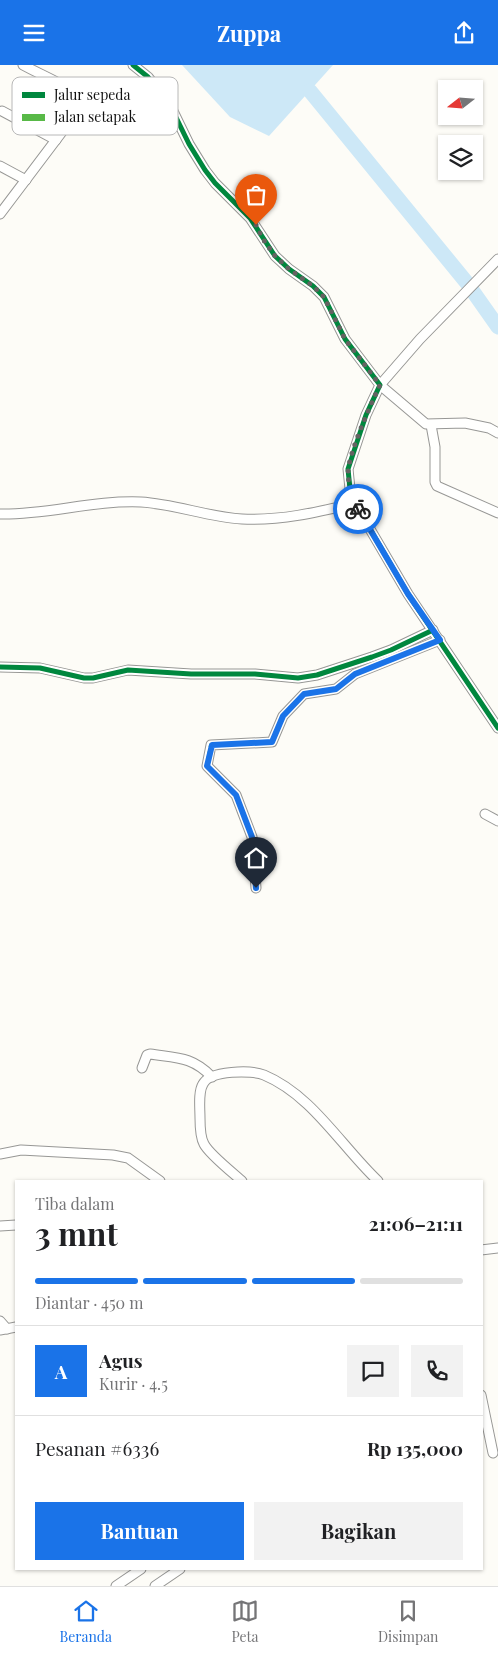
<!DOCTYPE html>
<html lang="id">
<meta charset="utf-8">
<style>
body{margin:0;font-family:"Playfair Display",serif;background:#f2f2f2;color:#202124;height:100vh;display:flex;flex-direction:column;font-size:19px;white-space:nowrap}
*{box-sizing:border-box;margin:0}
p{font-size:16px;color:#757577}
.icon{flex:none;width:28px;height:28px;fill:none;stroke:currentColor;stroke-width:2;stroke-linecap:round;stroke-linejoin:round}
.map{position:relative;flex:1;overflow:hidden}
.side{position:absolute;left:15px;top:1115px;width:468px;height:390px;display:flex;flex-direction:column;background:#fff;border-radius:0px;box-shadow:0 1px 4px #0004}
.side>*{flex:none}
.needle{width:32px;rotate:253deg}
.fabs{position:absolute;left:438px;top:15px;display:grid;gap:10px}
.fabs a{display:grid;place-items:center;width:45px;height:45px;border-radius:0px;background:#fff;box-shadow:0 1px 4px #0004;font-size:25px}
.pin{position:absolute;display:grid;place-items:center;width:42px;height:42px;color:#fff;margin:-51px -21px;border-radius:50% 50% 50% 0;rotate:-45deg;box-shadow:0 0 5px #0007}
.pin .icon{rotate:45deg}
.courier{position:absolute;display:grid;place-items:center;width:50px;height:50px;margin:-25px;border:4px solid #1a73e8;border-radius:50%;background:#fff;color:#222;box-shadow:0 1px 6px #0007}
.overview em{font-style:normal;font-weight:700}
.overview div{display:flex;flex-direction:column-reverse}
.overview{display:flex;align-items:center;justify-content:space-between;height:85px;padding:0 20px}
h1{font-size:32px;font-weight:700;line-height:38px}
.bar{display:grid;grid-template-columns:repeat(4,1fr);gap:8px 5px;align-content:center;height:60px;padding:0 20px}
.bar i{height:6px;border-radius:4px;background:#e0e0e0}
.bar .selected{background:#1a73e8}
.bar p{grid-column:span 4}
.line{display:flex;align-items:center;gap:12px;padding:0 20px;border-top:1px solid #e0e0e0}
.line div{flex:1}
.round{display:grid;place-items:center;flex:none;width:52px;height:52px;border-radius:0px;background:#f2f2f2}
.cta{display:flex;gap:10px;margin-top:auto;padding:10px 20px}
.cta a{flex:1;height:58px;border-radius:0px;background:#1a73e8;color:#fff;font-size:20px;font-weight:700;line-height:58px;text-align:center}
.cta a+a{background:#f2f2f2;color:#202124}
header{display:flex;justify-content:space-between;align-items:center;height:65px;padding:0 20px;background:#1a73e8;color:#fff;font-size:22px;font-weight:700}
.tabs{display:flex;justify-content:space-around;align-items:center;height:70px;border-top:1px solid #e0e0e0;background:#fff;font-size:14px;color:#757577}
.tabs a{display:grid;justify-items:center;gap:2px}
.tabs .selected{color:#1a73e8}
.map>svg:first-child{display:block}
</style>
<header><svg class="icon" aria-label="menu" viewBox="0 0 24 24"><path d="M4 6h16M4 12h16M4 18h16"/></svg>Zuppa<svg class="icon" aria-label="share" viewBox="0 0 24 24"><path d="M12 15V3M7 8l5-5 5 5M5 13v7h14v-7"/></svg></header>
<div class="map">
<svg width="498" height="1521" viewBox="0 0 498 1521">
<rect width="100%" height="100%" fill="#fdfcf7"/>
<path fill="#cde8f7" d="M182 0H333L269 71 230 52Z"/>
<g fill="none" stroke-linecap="round" stroke-linejoin="round">
<path stroke="#cde8f7" stroke-width="15" d="M310 26 467 218 498 262"/>
<defs>
<g id="minor">
<path d="M133 0 148 12 169 38 189 79 205 105 215 118 250 153 275 191 289 204 313 221 324 232 345 274 380 320 366 350 348 404 350 424 360 447 408 529 498 663"/>
<path d="M2 46 56 75"/>
<path d="M0 101 26 115"/>
<path d="M0 149 83 39V35C66 19 43 11 23 0"/>
<path d="M498 194 420 274 380 320 426 359 465 358 489 363 498 368"/>
<path d="M431 360 435 382V417L437 421 498 448"/>
<path d="M0 449C47 450 93 435 141 437 175 439 208 452 242 454 281 456 318 447 356 438"/>
<path d="M0 602 40 603 84 613H93L128 605 191 609H255L298 613 317 610 372 592 391 585 433 565"/>
<path d="M485 749 498 756"/>
<path d="M256 823 252 772 236 730 207 701 211 680 272 677 283 651 304 629 336 624 355 609 440 575"/>
<path d="M142 1003 147 990 150 989C176 993 192 991 212 1012"/>
<path d="M0 1089 21 1085 113 1090 128 1093 160 1116"/>
<path d="M242 1116C233 1108 209 1089 204 1079 200 1072 200 1061 200 1053 200 1043 198 1027 203 1019 210 1005 252 1005 264 1010 312 1030 341 1081 378 1116"/>
<path d="M0 1161 16 1160"/>
<path d="M481 1185 498 1183"/>
<path d="M0 1256 7 1264"/>
<path d="M0 1265 16 1262"/>
<path d="M481 1330 493 1388"/>
<path d="M116 1521 141 1504"/>
<path d="M155 1521 180 1504"/>
</g>
</defs>
<use href="#minor" stroke="#979795" stroke-width="11"/>
<use href="#minor" stroke="#fffffe" stroke-width="9"/>
<path stroke="#58b947" stroke-width="4" stroke-dasharray="8 4" stroke-linecap="butt" d="M256 823 252 772 236 730 207 701 211 680 272 677 283 651 304 629 336 624 355 609 440 575"/>
<defs>
<g id="cycleway">
<path d="M133 0 148 12 169 38 189 79 205 105 215 118 250 153 275 191 289 204 313 221 324 232 345 274 380 320 366 350 348 404 350 424 360 447 408 529 498 663"/>
<path d="M0 602 40 603 84 613H93L128 605 191 609H255L298 613 317 610 372 592 391 585 433 565"/>
</g>
</defs>
<use href="#cycleway" stroke="#fff" stroke-width="8"/>
<use href="#cycleway" stroke="#00873e" stroke-width="5"/>
</g>
<g fill="none" stroke-linecap="round" stroke-linejoin="round">
<path stroke="#646362" stroke-width="5" stroke-dasharray="0 9" d="M256 160 263 174 275 191 289 204 313 221 324 232 345 274 380 320C371 339 347 391 348 410 349 422 353 433 358 444"/>
<path stroke="#1a73e8" stroke-width="6" d="M256 823 252 772 236 730 207 701 212 680 272 677 283 651 304 629 336 624 355 609 440 575 408 529 358 444"/>
</g>
<rect x="12" y="12" width="166" height="58" rx="8" fill="#fff" stroke="#b8b8b8" stroke-width="1"/>
<rect x="22" y="27" width="23" height="6" fill="#00873e"/>
<rect x="22" y="49" width="23" height="7" fill="#58b947"/>
<g font-size="14" fill="#111">
<text x="54" y="35">Jalur sepeda</text>
<text x="54" y="57">Jalan setapak</text>
</g>
</svg>
<div class="fabs">
<a><svg class="needle" viewBox="-14 -14 28 28"><path d="M0-13l5 13h-10z" fill="#e53935"/><path d="M0 13l5-13h-10z" fill="#757577"/></svg></a>
<a><svg class="icon" aria-label="layers" viewBox="0 0 24 24"><path d="M12 4l9 5-9 5-9-5zM3 14l9 5 9-5"/></svg></a>
</div>
<div class="pin" style="left:256px;top:160px;background:#ea580c"><svg class="icon" aria-label="bag" viewBox="0 0 24 24"><path d="M5 8h14l-1 12H6zM9 8a3 3 0 0 1 6 0"/></svg></div>
<div class="pin" style="left:256px;top:823px;background:#1f2937"><svg class="icon" aria-label="home" viewBox="0 0 24 24"><path d="M3 11l9-7 9 7M6 9v11h12V9"/></svg></div>
<div class="courier" style="left:358px;top:444px"><svg class="icon" aria-label="bike" viewBox="0 0 24 24"><circle cx="6" cy="16" r="4"/><circle cx="18" cy="16" r="4"/><path d="M6 16l4-8h5l3 8M10 8l3 8H6M13 5h3"/></svg></div>
<section class="side">
<div class="overview"><div><h1>3 mnt</h1><p>Tiba dalam</p></div><em>21:06–21:11</em></div>
<div class="bar"><i class="selected"></i><i class="selected"></i><i class="selected"></i><i></i><p>Diantar · 450 m</p></div>
<div class="line" style="height:90px"><b class="round" style="background:#1a73e8;color:#fff">A</b><div><b>Agus</b><p>Kurir · 4.5</p></div><a class="round"><svg class="icon" aria-label="chat" viewBox="0 0 24 24"><path d="M4 5h16v11H9l-5 4z"/></svg></a><a class="round"><svg class="icon" aria-label="phone" viewBox="0 0 24 24"><path d="M5 4h4l2 5-3 2q2 4 5 5l2-3 5 2v4C11 20 4 13 5 4z"/></svg></a></div>
<div class="line" style="height:65px"><div>Pesanan #6336</div><b>Rp 135,000</b></div>
<div class="cta"><a>Bantuan</a><a>Bagikan</a></div>
</section>
</div>
<nav class="tabs">
<a class="selected"><svg class="icon" aria-label="home" viewBox="0 0 24 24"><path d="M3 11l9-7 9 7M6 9v11h12V9"/></svg>Beranda</a>
<a><svg class="icon" aria-label="map" viewBox="0 0 24 24"><path d="M3 6l6-2 6 2 6-2v14l-6 2-6-2-6 2zM9 4v14M15 6v14"/></svg>Peta</a>
<a><svg class="icon" aria-label="saved" viewBox="0 0 24 24"><path d="M7 4h10v16l-5-4-5 4z"/></svg>Disimpan</a>
</nav>
